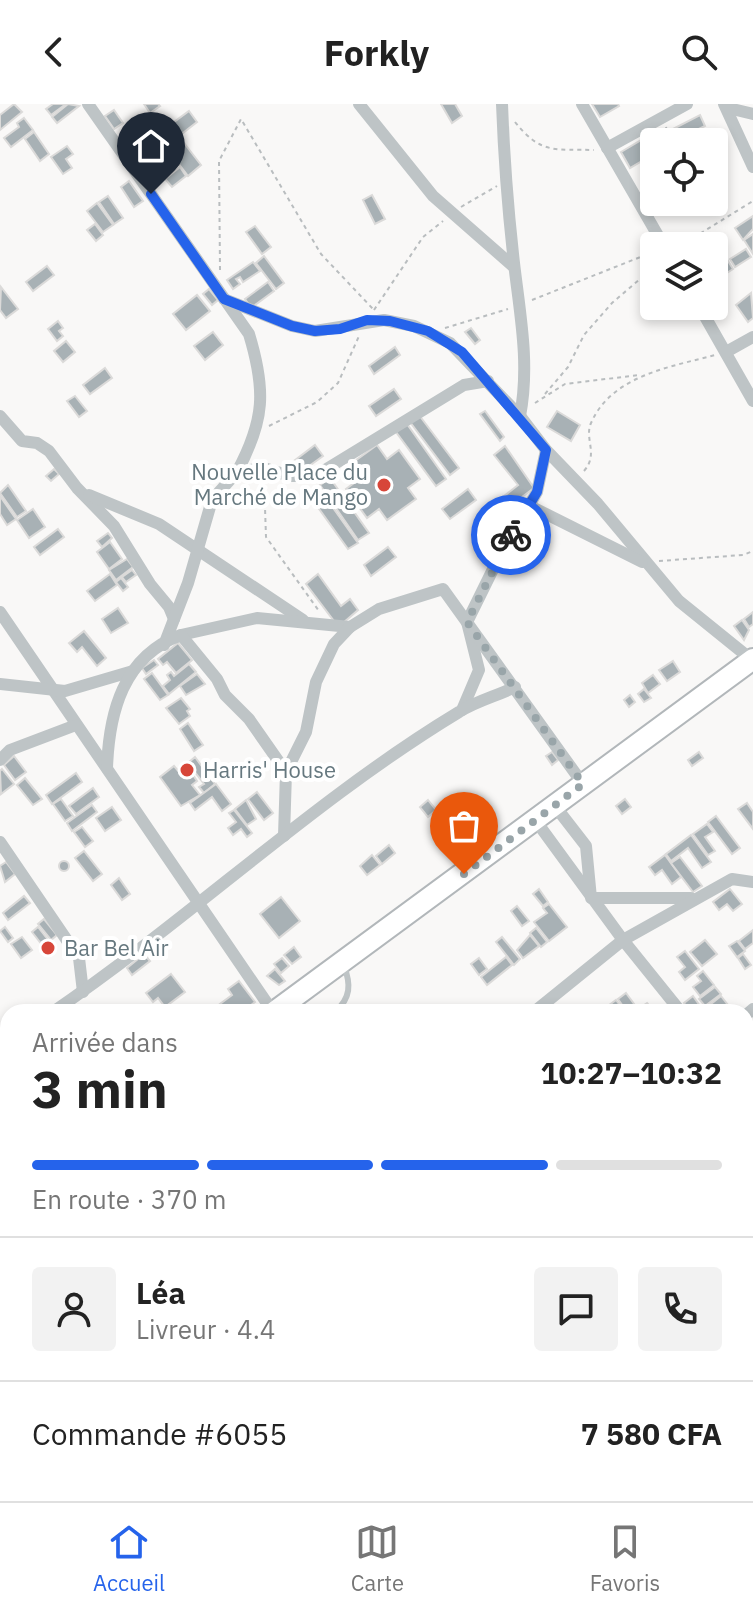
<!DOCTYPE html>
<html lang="fr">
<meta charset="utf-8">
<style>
body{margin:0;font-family:"IBM Plex Sans",sans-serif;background:#f2f2f2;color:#222;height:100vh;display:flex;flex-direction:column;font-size:30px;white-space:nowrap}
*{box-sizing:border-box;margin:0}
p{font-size:26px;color:#767676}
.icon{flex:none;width:44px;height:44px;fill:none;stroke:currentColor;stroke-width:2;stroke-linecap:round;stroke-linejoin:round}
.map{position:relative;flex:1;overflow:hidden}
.drawer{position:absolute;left:0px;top:900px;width:754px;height:498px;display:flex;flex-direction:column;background:#fff;border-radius:24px 24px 0 0;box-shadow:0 4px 12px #0003}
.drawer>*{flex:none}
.buttons{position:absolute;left:640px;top:24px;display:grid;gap:16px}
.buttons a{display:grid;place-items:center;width:88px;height:88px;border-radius:8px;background:#fff;box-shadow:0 4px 12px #0003;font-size:40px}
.pin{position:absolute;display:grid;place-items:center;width:68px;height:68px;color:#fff;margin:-82px -34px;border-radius:50% 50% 50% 0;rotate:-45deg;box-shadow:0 0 8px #0007}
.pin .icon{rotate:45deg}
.courier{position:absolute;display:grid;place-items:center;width:80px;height:80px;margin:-40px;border:6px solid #2563eb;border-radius:50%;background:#fff;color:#222;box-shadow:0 2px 10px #0007}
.head em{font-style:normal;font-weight:700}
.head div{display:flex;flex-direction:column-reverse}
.head{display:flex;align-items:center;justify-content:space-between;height:136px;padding:0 32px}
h1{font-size:52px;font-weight:700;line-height:60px}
.bar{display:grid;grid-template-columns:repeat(4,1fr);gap:12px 8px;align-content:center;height:96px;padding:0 32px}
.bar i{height:10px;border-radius:6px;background:#e0e0e0}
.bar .selected{background:#2563eb}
.bar p{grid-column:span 4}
.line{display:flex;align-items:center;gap:20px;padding:0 32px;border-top:2px solid #e0e0e0}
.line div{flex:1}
.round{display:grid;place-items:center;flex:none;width:84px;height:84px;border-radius:8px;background:#f2f2f2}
header{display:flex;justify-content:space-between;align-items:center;height:104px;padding:0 32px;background:#fff;font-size:36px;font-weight:700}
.dock{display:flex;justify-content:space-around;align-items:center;height:112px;border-top:2px solid #e0e0e0;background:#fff;font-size:22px;color:#767676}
.dock a{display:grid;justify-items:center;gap:4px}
.dock .selected{color:#2563eb}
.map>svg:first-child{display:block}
</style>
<header><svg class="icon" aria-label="back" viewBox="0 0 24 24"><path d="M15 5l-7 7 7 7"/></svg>Forkly<svg class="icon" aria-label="search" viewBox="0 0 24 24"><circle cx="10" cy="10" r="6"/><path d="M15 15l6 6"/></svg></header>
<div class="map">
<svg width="753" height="1397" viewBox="0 0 753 1397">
<rect width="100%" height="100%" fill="#f9f8f7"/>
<g fill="#a8b1b5" stroke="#dbdad9" stroke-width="2">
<path d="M14 0 22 8 0 26V11Z"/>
<path d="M53 0H66L51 11 46 5Z"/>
<path d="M68 0 79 2 57 19 52 13Z"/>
<path d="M144 0H158L160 2 150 9Z"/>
<path d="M441 0H455L462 12 452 19Z"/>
<path d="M592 0H618L619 2 600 13Z"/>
<path d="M114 6 123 19 114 25 105 12Z"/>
<path d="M189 7 197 18 179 32 170 21Z"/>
<path d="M700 11 705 22 676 36 671 26Z"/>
<path d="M24 14 33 26 11 43 4 34 19 23 17 19Z"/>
<path d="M34 28 49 50 40 57 25 35Z"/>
<path d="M181 35 201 61 188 72 175 55 154 72 147 62Z"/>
<path d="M643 35 652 51 630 64 621 48Z"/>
<path d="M67 42 73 50 66 55 72 64 63 70 51 53Z"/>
<path d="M180 63 186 72 172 83 165 75Z"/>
<path d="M719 71 725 81 714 88V73Z"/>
<path d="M129 77 143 97 134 103 121 83Z"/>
<path d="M372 91 385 115 375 120 363 96Z"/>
<path d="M108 92 123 114 114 120 99 98Z"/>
<path d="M97 99 113 121 103 128 87 107Z"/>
<path d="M753 112V125L743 136 735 124Z"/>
<path d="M95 120 103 131 96 137 87 126Z"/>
<path d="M255 122 271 143 262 150 246 128Z"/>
<path d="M753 130V150L744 136Z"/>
<path d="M720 144 733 165 719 174 714 165V148Z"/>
<path d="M746 145 751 153 735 163 730 155Z"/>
<path d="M264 152 284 179 276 185 256 159Z"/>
<path d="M253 158 260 167 243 178 240 173 236 175 240 180 233 185 227 176Z"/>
<path d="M47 162 54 171 33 187 26 178Z"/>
<path d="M268 178 274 187 251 204 245 195Z"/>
<path d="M1 183 18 205 6 214 0 206Z"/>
<path d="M209 185 218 196 212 201 203 190Z"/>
<path d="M751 189 753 214 748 218 736 201Z"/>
<path d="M197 191 210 207 186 226 173 210Z"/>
<path d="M58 217 63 224 59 227 63 232 57 237 48 225Z"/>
<path d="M471 224 480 236 475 240 465 228Z"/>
<path d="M213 228 223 241 205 256 194 242Z"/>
<path d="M66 237 75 248 63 258 54 247Z"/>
<path d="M395 243 400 251 374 270 369 262Z"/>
<path d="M105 264 112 274 90 290 83 281Z"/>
<path d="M394 285 401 295 376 312 369 302Z"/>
<path d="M75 292 87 307 79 313 67 297Z"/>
<path d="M485 307 504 333 500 337 480 310Z"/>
<path d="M557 307 580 321 571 337 547 323Z"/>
<path d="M419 311 459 364 450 371 410 318Z"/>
<path d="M407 320 446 375 436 382 396 328Z"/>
<path d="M315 341 323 352 298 370 290 360Z"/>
<path d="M377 341 387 355 399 346 420 375 408 384 416 395 387 416 379 405 367 414 346 385 358 376 348 362Z"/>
<path d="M505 342 534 384 510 402 503 393 518 381 494 351Z"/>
<path d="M54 365 59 370 51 377 46 372Z"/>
<path d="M330 374 369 429 358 436 320 381Z"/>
<path d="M8 381 26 407 17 413 0 389Z"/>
<path d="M319 384 358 439 348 445 309 391Z"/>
<path d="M468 385 476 396 450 415 442 405Z"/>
<path d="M0 392 16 415 7 421 0 410Z"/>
<path d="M33 405 45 423 29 434 17 416Z"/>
<path d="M58 425 64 433 40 451 34 443Z"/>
<path d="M108 429 112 434 102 443 97 437Z"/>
<path d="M110 438 122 455 109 465 97 448Z"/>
<path d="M388 443 396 453 371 472 364 461Z"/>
<path d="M127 455 133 463 116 476 109 466Z"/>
<path d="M132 466 136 471 126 478 122 473Z"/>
<path d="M110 470 117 481 95 497 87 487Z"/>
<path d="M318 470 341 502 350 495 358 506 343 519 334 517 306 480Z"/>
<path d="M121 474 128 483 123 487 116 478Z"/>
<path d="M118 504 128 519 111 529 102 515Z"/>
<path d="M753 508V520L749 523 744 515Z"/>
<path d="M742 516 749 526 744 536 734 522Z"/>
<path d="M84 527 106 554 97 562 82 543 77 548 69 539Z"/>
<path d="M178 539 192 556 176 569 167 558 163 561 158 555Z"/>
<path d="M154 556 158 561 146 570 142 564Z"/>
<path d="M673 557 680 568 667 577 659 566Z"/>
<path d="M189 560 196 568 169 590 163 582 170 576 167 571 171 568 174 572Z"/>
<path d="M152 569 168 591 160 596 144 575Z"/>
<path d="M197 570 205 580 186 591 180 582Z"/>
<path d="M653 571 660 580 648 589 642 579Z"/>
<path d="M644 585 651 594 644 598 638 590Z"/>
<path d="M630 591 635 598 629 603 624 596Z"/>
<path d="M181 594 190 605 187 607 190 612 179 620 166 604Z"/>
<path d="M188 619 203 641 194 647 180 625Z"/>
<path d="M552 648 558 656 552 661 546 652Z"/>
<path d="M699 648 703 654 692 662 688 656Z"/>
<path d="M14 652 26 668 15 676 4 661Z"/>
<path d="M195 653 215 680 204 689 199 683 204 680 188 659Z"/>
<path d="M174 662 179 668 187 662 197 677 192 681 200 691 181 702 160 673Z"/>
<path d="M2 665 14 680 1 690 0 667Z"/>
<path d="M76 669 82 678 52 700 46 691Z"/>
<path d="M25 674 42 695 33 701 17 681Z"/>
<path d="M216 680 231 700 222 707 212 693 195 706 190 699Z"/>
<path d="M93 684 99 693 76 710 69 702Z"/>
<path d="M257 688 273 709 264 716 248 695Z"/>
<path d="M61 695 73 712 65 717 53 700Z"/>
<path d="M625 695 631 703 622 710 616 702Z"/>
<path d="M246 696 256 715 247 721 235 705Z"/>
<path d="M428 696 436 706 428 713 420 703Z"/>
<path d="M451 696 458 705 445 715 438 706Z"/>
<path d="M747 699 753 708V725L738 705Z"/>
<path d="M92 701 97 708 72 727 67 719Z"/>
<path d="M112 703 121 716 105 727 96 714Z"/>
<path d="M234 706 252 729 247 733 241 725 233 731 228 724 236 718 229 709Z"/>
<path d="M716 712 740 744 732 750 708 718Z"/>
<path d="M707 720 713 728 705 733 715 747 708 751 693 730Z"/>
<path d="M82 723 93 737 85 743 74 728Z"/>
<path d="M691 731 711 758 702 764 688 744 671 757 666 750Z"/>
<path d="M389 741 395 749 382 760 376 752Z"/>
<path d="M84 747 102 770 93 777 75 754Z"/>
<path d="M372 751 380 761 367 771 360 762Z"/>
<path d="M665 751 681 773 672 780 662 766 655 771 649 763Z"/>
<path d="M680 753 702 782 693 788 671 759Z"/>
<circle cx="64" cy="762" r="5"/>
<path d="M6 758 15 770 5 778 0 762Z"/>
<path d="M119 774 130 790 122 796 111 781Z"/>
<path d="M539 785 548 798 543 802 533 790Z"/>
<path d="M730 785 742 800 733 807 727 800 719 806 713 798Z"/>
<path d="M24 792 30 799 8 816 3 809Z"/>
<path d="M281 793 300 817 279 834 260 810Z"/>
<path d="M549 800 567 823 549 837 534 818 547 809 543 804Z"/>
<path d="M517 802 529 817 522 822 511 807Z"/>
<path d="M44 815 57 831 51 836 38 820Z"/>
<path d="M5 823 13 834 8 838 0 827Z"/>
<path d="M38 823 49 837 43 842 32 828Z"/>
<path d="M536 824 547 838 541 843 530 829Z"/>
<path d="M753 826V839L745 845 739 837Z"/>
<path d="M530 831 539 842 523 854 517 846Z"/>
<path d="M22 833 32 846 21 854 11 840Z"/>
<path d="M502 833 520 855 514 861 496 838Z"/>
<path d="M705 836 717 850 702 862 690 848Z"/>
<path d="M737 837 745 847 737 853 729 842Z"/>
<path d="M294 843 301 853 292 860 284 851Z"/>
<path d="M685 847 699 865 685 876 679 868 685 863 677 853Z"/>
<path d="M144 850 150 857 132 871 127 864Z"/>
<path d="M743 850 751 861 745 865 738 854Z"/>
<path d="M506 853 512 861 487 881 481 873Z"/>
<path d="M282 854 289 862 281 869 274 860Z"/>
<path d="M479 854 487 865 479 871 471 860Z"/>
<path d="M275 865 285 877 279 881 267 872Z"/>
<path d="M703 867 714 881 700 892 693 883 701 877 697 872Z"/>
<path d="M171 870 185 888 165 903 158 894 153 898 146 889Z"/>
<path d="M239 877 255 898 242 908H227L220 900 232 891 228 885Z"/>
<path d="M715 883 721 890 705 902 699 895Z"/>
<path d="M626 889 640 908H627L618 895Z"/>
<path d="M693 892 700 902 691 908 684 899Z"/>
<path d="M721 892 731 905 701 908Z"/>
<path d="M616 896 625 908H613L608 902Z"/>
<path d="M647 899 652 905 643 908 640 904Z"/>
<path d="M749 943 753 949V971L749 974 746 969Z"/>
<path d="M752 1076 753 1078V1095L746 1086Z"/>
<path d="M753 1107V1123L751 1124 746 1113Z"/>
<path d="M7 1221 8 1231 0 1237V1226Z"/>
</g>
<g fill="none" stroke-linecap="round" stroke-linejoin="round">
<defs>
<g id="trunk">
<path d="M274 908 753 555"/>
<path d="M0 1108 8 1102"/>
</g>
</defs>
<use href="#trunk" stroke="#b2b7ba" stroke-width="24"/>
<g stroke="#b9bdbf" stroke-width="2" stroke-dasharray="4 4" stroke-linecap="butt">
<path d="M515 18C541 51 556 45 594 46"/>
<path d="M666 23 669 38"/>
<path d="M461 103 497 82"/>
<path d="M655 105 659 98"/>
<path d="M680 142 753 97"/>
<path d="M220 166 219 57 241 15 321 150 373 205"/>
<path d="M532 196 653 148"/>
<path d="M374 206 423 133 443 117"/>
<path d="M445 224 508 205"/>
<path d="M545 290 568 263 584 231 612 199 654 163"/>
<path d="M535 299 565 280 639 271"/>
<path d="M269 322 317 298 338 279 359 232"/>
<path d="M584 367C599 350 584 335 591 319 612 271 671 263 715 251"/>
<path d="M264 374 266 433 319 507"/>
<path d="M659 457 743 451 753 447"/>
<path d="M561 901 579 908"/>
</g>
<g stroke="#bec4c6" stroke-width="6">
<path d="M335 908C351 894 351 880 344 862"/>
<path d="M0 1185 8 1187"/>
</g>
<g stroke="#bec4c6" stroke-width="12">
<path d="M88 0 249 230C266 286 265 316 237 368"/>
<path d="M359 0 433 92 514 163"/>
<path d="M502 0C504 54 508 106 514 159 520 211 530 260 520 312"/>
<path d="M582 0 664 142"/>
<path d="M724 0 753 63"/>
<path d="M728 4 753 10"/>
<path d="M607 44 687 0"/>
<path d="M224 195 292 222 315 227 384 216 414 222 450 239 520 312 546 346 598 400 679 497 752 556"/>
<path d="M699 202 753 297"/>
<path d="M726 248 753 233"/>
<path d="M0 312 22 337 37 339 49 347 77 384 114 422 150 480 169 503 174 515"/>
<path d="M89 391 159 420 303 516"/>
<path d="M530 402 642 458"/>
<path d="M0 508 273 908"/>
<path d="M181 531 257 514 350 523"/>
<path d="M164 541 188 479 212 396 237 368 264 364 290 372H315L464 281 488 277"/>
<path d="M0 580 65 587 133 567"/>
<path d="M462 606 479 566 467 518 502 447 537 388 546 346"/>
<path d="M0 656 10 646 76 621"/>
<path d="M107 664C109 609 123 552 181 531L217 575 225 591 249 615 286 668"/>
<path d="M555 702 586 742 591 794H691"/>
<path d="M536 717 623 836 681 908"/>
<path d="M284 732 286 668 306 628 316 578 334 540 350 523 379 505 443 485 583 680"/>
<path d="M0 738 79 854 83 888"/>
<path d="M53 908C192 813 315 695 459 608 476 597 497 592 515 583"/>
<path d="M534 908 623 836 732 775 753 778"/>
<path d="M746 911 753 905"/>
<path d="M0 947 8 941"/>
<path d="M0 996 8 1007"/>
<path d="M746 1007 753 1026"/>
<path d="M0 1050 8 1045"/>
<path d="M746 1060 753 1055"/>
<path d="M746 1224 753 1219"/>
<path d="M746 1250 753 1263"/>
<path d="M315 1390 321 1397"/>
<path d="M612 1390 618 1397"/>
<path d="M471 1397 483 1390"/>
</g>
<use href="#trunk" stroke="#fff" stroke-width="20"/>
</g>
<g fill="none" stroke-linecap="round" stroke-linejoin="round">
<path stroke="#99a5a9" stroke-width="8" stroke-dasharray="0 14.4" d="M464 770 583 680 467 518 511 431"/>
<path stroke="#2563eb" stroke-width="10" d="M151 90 224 195 292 222 315 227 340 225 367 216 390 217 428 227 462 248 546 346 537 388 511 431"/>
</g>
<g fill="#d74639" stroke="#fff" stroke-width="3">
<circle cx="384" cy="381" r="8"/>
<circle cx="187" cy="666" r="8"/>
<circle cx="48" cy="844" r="8"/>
</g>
<g text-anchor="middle" stroke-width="8" stroke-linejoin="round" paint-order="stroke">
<g font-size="22" fill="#66787f" stroke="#fff" text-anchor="start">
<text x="368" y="376" text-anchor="end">Nouvelle Place du<tspan x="368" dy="25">Marché de Mango</tspan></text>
<text x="203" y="674">Harris' House</text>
<text x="64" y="852">Bar Bel Air</text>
</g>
</g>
</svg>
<div class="buttons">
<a><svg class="icon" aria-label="locate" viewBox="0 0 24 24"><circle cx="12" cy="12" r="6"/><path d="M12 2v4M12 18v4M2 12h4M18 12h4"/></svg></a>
<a><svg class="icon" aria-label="layers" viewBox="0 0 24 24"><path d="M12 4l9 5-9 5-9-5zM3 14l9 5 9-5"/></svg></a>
</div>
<div class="pin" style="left:464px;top:770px;background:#ea580c"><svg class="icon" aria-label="bag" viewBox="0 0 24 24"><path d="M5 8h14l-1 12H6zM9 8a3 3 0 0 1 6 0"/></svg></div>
<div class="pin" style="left:151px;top:90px;background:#1f2937"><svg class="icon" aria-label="home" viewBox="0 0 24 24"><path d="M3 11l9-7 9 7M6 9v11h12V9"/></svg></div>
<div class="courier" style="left:511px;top:431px"><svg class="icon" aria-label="bike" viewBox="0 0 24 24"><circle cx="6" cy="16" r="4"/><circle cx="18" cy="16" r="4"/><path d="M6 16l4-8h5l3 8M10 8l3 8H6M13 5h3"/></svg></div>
<section class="drawer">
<div class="head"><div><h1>3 min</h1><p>Arrivée dans</p></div><em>10:27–10:32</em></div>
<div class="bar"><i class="selected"></i><i class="selected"></i><i class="selected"></i><i></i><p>En route · 370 m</p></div>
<div class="line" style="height:144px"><a class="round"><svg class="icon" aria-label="person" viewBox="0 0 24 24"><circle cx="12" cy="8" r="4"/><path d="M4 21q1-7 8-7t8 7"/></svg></a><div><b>Léa</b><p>Livreur · 4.4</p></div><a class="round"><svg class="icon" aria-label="chat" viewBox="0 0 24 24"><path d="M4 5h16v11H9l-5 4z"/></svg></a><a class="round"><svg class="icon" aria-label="phone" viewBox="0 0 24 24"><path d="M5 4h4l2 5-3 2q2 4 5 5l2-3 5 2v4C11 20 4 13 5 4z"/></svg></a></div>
<div class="line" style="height:104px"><div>Commande #6055</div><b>7 580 CFA</b></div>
</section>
</div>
<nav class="dock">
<a class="selected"><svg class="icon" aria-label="home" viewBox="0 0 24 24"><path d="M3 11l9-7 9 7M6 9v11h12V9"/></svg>Accueil</a>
<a><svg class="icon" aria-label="map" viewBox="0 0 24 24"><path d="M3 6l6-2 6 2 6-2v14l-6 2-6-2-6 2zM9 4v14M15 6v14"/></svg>Carte</a>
<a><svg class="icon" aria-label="saved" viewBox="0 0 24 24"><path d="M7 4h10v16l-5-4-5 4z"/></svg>Favoris</a>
</nav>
